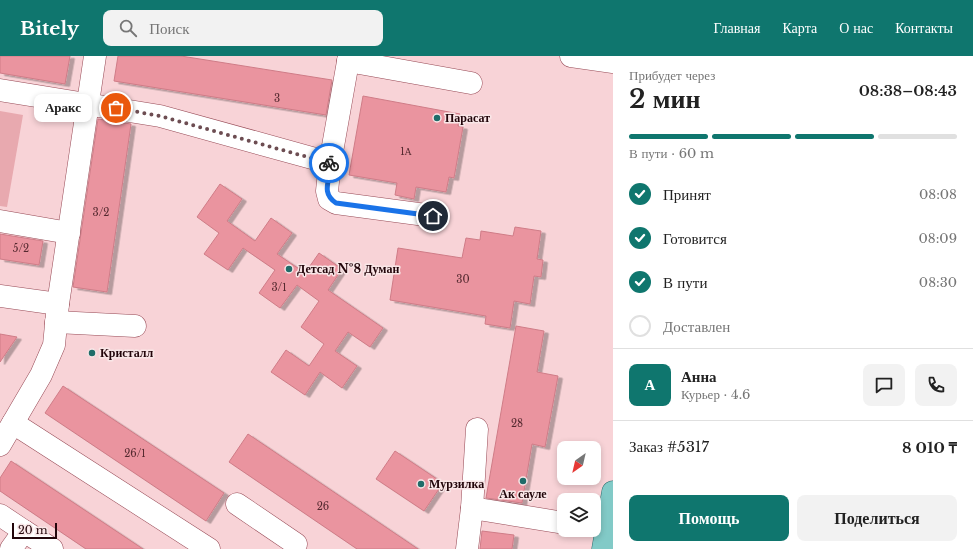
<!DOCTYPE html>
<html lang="ru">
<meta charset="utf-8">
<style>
body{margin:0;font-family:"Libre Baskerville",serif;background:#f2f2f2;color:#222;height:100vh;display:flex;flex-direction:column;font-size:15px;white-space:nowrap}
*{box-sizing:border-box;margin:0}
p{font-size:13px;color:#767676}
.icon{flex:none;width:22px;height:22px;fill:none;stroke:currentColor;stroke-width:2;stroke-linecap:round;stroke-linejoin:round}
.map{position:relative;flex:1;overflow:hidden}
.sheet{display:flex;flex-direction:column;background:#fff;width:360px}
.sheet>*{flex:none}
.needle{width:26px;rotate:214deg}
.controls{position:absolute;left:557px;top:385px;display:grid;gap:8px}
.controls a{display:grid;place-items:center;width:44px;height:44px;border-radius:8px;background:#fff;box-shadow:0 2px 6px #0003;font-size:20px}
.scale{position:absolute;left:12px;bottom:10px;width:45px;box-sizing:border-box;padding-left:4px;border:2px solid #22050a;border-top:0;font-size:11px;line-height:14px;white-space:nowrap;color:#22050a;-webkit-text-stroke:3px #f9e6e7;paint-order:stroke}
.pin{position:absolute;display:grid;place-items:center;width:34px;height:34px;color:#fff;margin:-17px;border:2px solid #fff;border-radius:50%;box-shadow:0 1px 4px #0007}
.courier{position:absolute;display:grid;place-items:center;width:40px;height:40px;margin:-20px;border:3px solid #1a73e8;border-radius:50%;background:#fff;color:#222;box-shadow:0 1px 5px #0007}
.bubble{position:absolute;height:28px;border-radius:8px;background:#fff;box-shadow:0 2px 6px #0003;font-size:13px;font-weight:600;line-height:28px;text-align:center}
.headline em{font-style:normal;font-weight:600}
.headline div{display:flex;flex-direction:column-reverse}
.headline{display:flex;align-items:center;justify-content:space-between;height:68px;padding:0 16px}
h1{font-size:26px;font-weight:600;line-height:30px}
.bar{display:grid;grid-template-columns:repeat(4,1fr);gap:6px 4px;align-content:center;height:48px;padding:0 16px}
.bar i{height:5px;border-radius:3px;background:#e0e0e0}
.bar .active{background:#0f766e}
.bar p{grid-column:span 4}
.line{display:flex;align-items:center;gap:10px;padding:0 16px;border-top:1px solid #e0e0e0}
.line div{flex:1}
.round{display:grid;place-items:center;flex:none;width:42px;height:42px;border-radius:8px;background:#f2f2f2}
ol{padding:0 16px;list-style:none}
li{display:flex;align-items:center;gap:12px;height:44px}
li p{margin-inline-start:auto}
li .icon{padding:4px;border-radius:50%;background:#0f766e;color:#fff;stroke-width:4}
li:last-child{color:#767676}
li i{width:22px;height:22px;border:2px solid #e0e0e0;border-radius:50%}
.primary-button{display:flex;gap:8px;margin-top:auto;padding:8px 16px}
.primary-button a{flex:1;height:46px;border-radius:8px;background:#0f766e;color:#fff;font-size:16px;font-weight:600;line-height:46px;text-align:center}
.primary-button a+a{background:#f2f2f2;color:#222}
header{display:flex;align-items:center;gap:24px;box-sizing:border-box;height:56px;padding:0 20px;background:#0f766e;color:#fff}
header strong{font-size:19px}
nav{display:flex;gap:22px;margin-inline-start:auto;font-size:14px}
.search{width:280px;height:36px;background:#f2f2f2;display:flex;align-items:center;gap:10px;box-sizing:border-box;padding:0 14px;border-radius:8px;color:#767676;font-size:15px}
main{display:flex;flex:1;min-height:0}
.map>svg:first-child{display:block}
</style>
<header>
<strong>Bitely</strong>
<div class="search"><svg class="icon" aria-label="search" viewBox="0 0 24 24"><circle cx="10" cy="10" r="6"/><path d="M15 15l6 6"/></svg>Поиск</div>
<nav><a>Главная</a><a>Карта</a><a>О нас</a><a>Контакты</a></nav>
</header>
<main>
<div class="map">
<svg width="613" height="493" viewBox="0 0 613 493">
<defs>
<filter id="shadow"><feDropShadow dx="4.5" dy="2.5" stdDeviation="0" flood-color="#0004"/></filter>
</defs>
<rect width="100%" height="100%" fill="#f8d3d7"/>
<path fill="#e8a9af" d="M0 55 23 59 7 151 0 150Z"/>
<g fill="#ea949f" stroke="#cf7c87" filter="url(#shadow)">
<path d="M0 0H70L65 28 0 17Z"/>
<path d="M118 0H181L332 24 326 59 114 25Z"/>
<path d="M363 40 460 58 458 70 463 71 454 122 449 121 446 136 416 131 414 143 395 139 397 127 349 119Z"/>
<path d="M98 63 131 68 107 236 73 231Z"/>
<path d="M220 128 242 143 227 165 255 185 271 162 292 177 277 198 305 217 319 197 342 213 328 234 383 272 370 291 348 276 335 295 357 310 342 332 320 316 305 339 271 316 286 294 309 310 324 288 301 271 319 245 297 229 280 252 259 237 275 214 243 192 228 214 204 198 219 177 197 161Z"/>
<path d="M515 171 541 175 537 203 543 204 541 221 534 220 530 248 514 245 510 272 485 268 486 260 390 244 398 192 462 202 466 182 480 184 481 175 513 180Z"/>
<path d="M0 178 43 185 39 209 0 203Z"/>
<path d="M516 270 544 275 537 316 558 320 545 391 532 388 522 447 486 442Z"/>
<path d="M0 278 17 281 0 306Z"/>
<path d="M63 330 224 437 206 465 45 357Z"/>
<path d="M248 378 418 493H357L229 406Z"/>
<path d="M395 395 443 427 424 455 376 423Z"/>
<path d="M11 405 143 493H86L0 435V422Z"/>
<path d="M482 475 514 479 512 493H480Z"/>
</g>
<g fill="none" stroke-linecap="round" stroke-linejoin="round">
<defs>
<g id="minor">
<path d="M349 0 330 107 327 135 329 143 336 147 433 160"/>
<path d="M571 0 613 6"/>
<path d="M348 5 471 27"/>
<path d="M0 34 160 60 330 107"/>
<path d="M0 165 69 177"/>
<path d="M0 240 58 248"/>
<path d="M56 266 135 270"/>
<path d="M13 367 209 493"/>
<path d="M0 389 41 319 54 289 58 248 95 0"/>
<path d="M237 448 296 488"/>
<path d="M472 452 477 373"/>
<path d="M0 459 24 475"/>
<path d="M11 493 24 475 52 493"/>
<path d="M467 493 472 452 564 467"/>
</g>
<path id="major" d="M603 493 613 436"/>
</defs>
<use href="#minor" stroke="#974a56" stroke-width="23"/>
<use href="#major" stroke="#2a6e6d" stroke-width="23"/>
<use href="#minor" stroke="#fff" stroke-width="22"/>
<use href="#major" stroke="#82cac7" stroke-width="22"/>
</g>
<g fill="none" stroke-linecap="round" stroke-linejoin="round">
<path stroke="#6d4d52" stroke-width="4" stroke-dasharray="0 7.2" d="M116 52 160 60 329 107"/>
<path stroke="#1a73e8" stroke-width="5" d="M329 107C334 120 318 135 336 147L433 160"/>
</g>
<g fill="#206c69" stroke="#f9e6e7" stroke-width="1.5">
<circle cx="437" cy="62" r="4"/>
<circle cx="289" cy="213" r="4"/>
<circle cx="92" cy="297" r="4"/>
<circle cx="523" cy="425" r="4"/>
<circle cx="421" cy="428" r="4"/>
</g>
<g text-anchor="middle" stroke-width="3" stroke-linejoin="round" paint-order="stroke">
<g font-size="10" fill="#54292f">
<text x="277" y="46">3</text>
<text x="406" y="99">1А</text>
<text x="101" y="160">3/2</text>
<text x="21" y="196">5/2</text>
<text x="463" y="227">30</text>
<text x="279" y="235">3/1</text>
<text x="517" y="371">28</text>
<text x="135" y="401">26/1</text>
<text x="323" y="454">26</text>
</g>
<g font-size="12" font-weight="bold" fill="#22050a" stroke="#f9e6e7" text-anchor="start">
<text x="445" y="66">Парасат</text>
<text x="297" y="217">Детсад №8 Думан</text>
<text x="100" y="301">Кристалл</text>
<text x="429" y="432">Мурзилка</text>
<text x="523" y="442" text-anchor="middle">Ак сауле</text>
</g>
</g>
</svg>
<div class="controls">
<a><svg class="needle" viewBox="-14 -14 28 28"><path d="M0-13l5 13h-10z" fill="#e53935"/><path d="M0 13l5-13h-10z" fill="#767676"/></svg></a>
<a><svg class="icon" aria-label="layers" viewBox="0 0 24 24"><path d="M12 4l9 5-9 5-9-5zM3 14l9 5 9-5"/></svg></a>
</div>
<div class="scale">20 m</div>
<div class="pin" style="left:116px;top:52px;background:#ea580c"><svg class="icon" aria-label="bag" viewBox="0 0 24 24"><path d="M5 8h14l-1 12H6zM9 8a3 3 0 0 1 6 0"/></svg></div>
<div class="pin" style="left:433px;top:160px;background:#1f2937"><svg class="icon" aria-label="home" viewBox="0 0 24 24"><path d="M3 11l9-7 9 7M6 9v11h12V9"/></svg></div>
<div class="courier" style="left:329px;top:107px"><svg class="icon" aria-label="bike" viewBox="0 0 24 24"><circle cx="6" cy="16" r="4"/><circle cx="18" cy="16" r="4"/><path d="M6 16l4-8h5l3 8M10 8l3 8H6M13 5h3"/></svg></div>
<div class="bubble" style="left:34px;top:38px;width:58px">Аракс</div>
</div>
<section class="sheet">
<div class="headline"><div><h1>2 мин</h1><p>Прибудет через</p></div><em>08:38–08:43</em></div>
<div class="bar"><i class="active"></i><i class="active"></i><i class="active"></i><i></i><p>В пути · 60 m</p></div>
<ol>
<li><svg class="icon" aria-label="check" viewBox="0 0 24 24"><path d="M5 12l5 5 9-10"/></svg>Принят<p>08:08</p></li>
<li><svg class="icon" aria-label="check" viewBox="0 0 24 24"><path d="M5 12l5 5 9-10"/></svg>Готовится<p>08:09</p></li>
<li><svg class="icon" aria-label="check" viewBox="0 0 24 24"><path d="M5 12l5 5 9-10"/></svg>В пути<p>08:30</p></li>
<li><i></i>Доставлен</li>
</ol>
<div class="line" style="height:72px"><b class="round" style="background:#0f766e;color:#fff">А</b><div><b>Анна</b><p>Курьер · 4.6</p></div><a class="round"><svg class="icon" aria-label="chat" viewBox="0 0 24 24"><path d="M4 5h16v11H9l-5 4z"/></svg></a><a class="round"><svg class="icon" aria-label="phone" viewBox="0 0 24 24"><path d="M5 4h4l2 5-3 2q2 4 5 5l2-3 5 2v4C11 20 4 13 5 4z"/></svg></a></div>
<div class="line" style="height:52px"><div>Заказ #5317</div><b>8 010 ₸</b></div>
<div class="primary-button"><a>Помощь</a><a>Поделиться</a></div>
</section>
</main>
